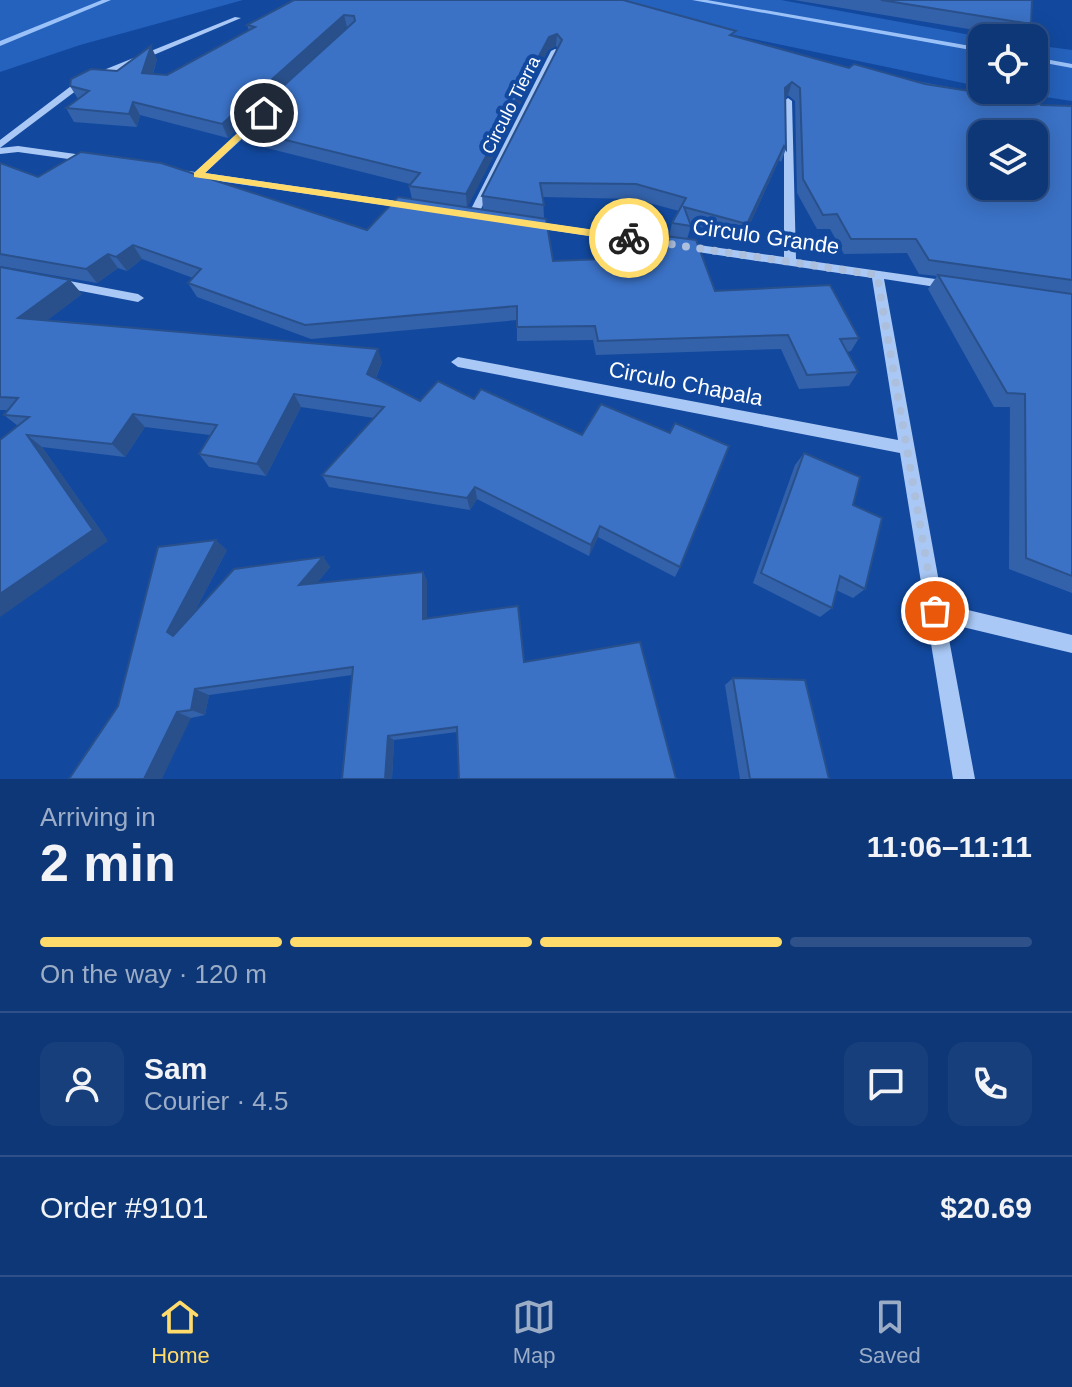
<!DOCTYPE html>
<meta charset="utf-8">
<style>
body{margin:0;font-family:Helvetica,sans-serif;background:#173f7c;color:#f1f3f6;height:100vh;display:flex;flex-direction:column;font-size:30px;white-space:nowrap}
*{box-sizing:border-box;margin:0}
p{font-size:26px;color:#9bacc6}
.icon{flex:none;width:44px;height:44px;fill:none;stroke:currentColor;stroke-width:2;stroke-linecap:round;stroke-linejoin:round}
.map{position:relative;height:779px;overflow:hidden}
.drawer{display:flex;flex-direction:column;background:#0e3777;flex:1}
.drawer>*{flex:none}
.buttons{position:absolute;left:968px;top:24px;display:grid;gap:16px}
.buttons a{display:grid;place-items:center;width:80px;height:80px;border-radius:16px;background:#0e3777;box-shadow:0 4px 20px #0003,0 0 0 2px #2e5189;font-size:40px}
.pin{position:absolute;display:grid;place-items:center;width:68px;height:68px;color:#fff;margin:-34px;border:4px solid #fff;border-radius:50%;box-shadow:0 2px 8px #0007}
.courier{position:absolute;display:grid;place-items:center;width:80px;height:80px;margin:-40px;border:6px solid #ffdb6c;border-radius:50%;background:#fff;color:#222;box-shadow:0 2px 10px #0007}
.headline em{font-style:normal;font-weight:700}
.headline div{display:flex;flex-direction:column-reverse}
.headline{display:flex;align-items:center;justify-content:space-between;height:136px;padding:0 40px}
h1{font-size:52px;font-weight:700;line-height:60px}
.bar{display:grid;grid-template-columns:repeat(4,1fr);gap:12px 8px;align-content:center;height:96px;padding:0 40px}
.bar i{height:10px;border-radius:6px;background:#2e5189}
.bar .current{background:#ffdb6c}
.bar p{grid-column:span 4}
.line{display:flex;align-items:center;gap:20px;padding:0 40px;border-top:2px solid #2e5189}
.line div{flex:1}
.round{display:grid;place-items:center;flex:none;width:84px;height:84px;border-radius:16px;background:#173f7c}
.dock{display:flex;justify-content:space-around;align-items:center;height:112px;border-top:2px solid #2e5189;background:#0e3777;font-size:22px;color:#9bacc6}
.dock a{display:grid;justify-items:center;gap:4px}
.dock .current{color:#ffdb6c}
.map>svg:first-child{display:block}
</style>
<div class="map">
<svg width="1072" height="779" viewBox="0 0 1072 779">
<rect width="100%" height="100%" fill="#12499f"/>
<g fill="#2562bd">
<path d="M0 0H243L80 45 0 72Z"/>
<path d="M533 0H781L987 38H982V87L711 30Z"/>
<path d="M1034 45 1072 50V101L1000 90H1034Z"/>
</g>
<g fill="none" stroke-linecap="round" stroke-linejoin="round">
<g fill="#9bc2f8" fill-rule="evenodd">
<path d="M102 0H111L0 46V41Z"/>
<path d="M692 0H707L982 48V52Z"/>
<path d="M1034 57 1072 64V68L1034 61Z"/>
</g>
<g fill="#a9c8f5" fill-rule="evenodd">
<path d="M235 17 241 18 85 84 0 148V140L79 80Z"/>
<path d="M555 49 559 51 478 215 473 218 469 217 468 215 551 51Z"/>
<path d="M788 98 792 101 796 259 949 281 955 285 949 289 884 279 943 604 1072 635V653L946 623 975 779H953L900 453 458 367 451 362 458 357 898 440 872 278 530 227 525 224 530 221 784 257V101Z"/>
<path d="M253 121 258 124 256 126 205 173 411 203 416 206 411 209 178 175 177 173 182 170 195 172Z"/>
<path d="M18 146 90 156 95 159 90 162 18 152 0 154V148Z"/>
<path d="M59 279 138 294 144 298 138 302 55 286 53 283 55 280Z"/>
</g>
</g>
<g fill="#3362aa" fill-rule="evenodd">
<path d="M294 0 624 1 734 36 849 68 1041 105 1072 106V593L1009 569 1010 407H994L928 289 937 276 919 274 907 253 844 254 830 229H817L797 193 795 101 788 95 786 97V149L781 162 779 160 743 239 690 224 691 226 687 239 715 291 859 338 851 351 847 352 858 372 849 386 799 389 781 349 596 355 593 340 517 341V320L311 339 197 297 188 283 193 278 142 259 127 271 118 268 97 283 0 266V163L38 177 367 230 412 199 409 186 410 184 243 142 237 128 228 138 140 115 137 127 74 122 66 108 78 99 70 86 157 59 153 74 167 75 249 30 247 25ZM347 27H348L282 87ZM556 46 558 48 482 196 483 210 467 207 548 50ZM543 197 634 199 679 211 672 223 669 236 653 257 553 261 544 218Z"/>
<path d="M794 0H1032L1031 24 1023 38Z"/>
<path d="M0 267 82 294 47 320 382 362 376 378 680 567 675 577 598 537 589 556 477 499 470 510 329 487 322 475 374 418 301 407 266 476 209 467 199 454 210 435 145 427 125 457 42 447 108 541 18 426 4 415 8 410H0Z"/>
<path d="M804 453 853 505 865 589 853 598 836 590 832 608 820 617 753 583 795 465Z"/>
<path d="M227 550 195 611 323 557 330 567 317 583 423 572 427 581V618L518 606 457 732 394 740 392 779H342L352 675 209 695 205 715 191 718 69 779Z"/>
<path d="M733 678 829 779H740L725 685Z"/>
</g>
<g fill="#29508b">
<path d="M344 15 347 27 228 138 222 124Z"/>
<path d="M557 34 556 46 548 50 467 208 466 194 549 37Z"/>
<path d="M151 46 157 59 149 86 142 73Z"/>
<path d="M792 82 788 95 781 101 785 88Z"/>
<path d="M133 102 140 115 137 127 129 114Z"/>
<path d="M784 146 779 160 743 239 747 224Z"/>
<path d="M133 245 142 259 127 271 116 257Z"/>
<path d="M108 254 118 268 97 283 86 269Z"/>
<path d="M70 280 82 294 32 332 18 318Z"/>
<path d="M378 349 382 362 372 387 367 374Z"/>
<path d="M294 394 301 407 266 476 257 464Z"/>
<path d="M133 414 145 427 125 457 112 444Z"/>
<path d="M27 435 42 447 108 541 0 617V594Z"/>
<path d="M475 487 477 499 470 510 467 498Z"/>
<path d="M600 526 598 537 589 556 591 545Z"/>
<path d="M216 540 227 550 180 640 167 632Z"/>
<path d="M323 557 330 567 308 594 299 585Z"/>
<path d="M423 572 427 581V627L423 619Z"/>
<path d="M195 689 209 695 205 715 191 710Z"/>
<path d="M177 712 191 718 162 779H144Z"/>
<path d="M388 736 394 740 392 779H385Z"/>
</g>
<g fill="#3b72c6" stroke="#29508b" stroke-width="2" fill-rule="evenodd">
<path d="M294 0H623L736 31 730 35 849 68 854 64 925 84 982 93 1033 96 1041 105 1072 106V280L929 260 916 239H851L837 214 823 215 803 179 800 88 792 82 785 88 786 149 784 146 747 224 684 207 691 226 672 223 686 198 636 184 540 183 544 205 482 196 562 40 557 34 549 37 466 194 409 186 420 173 237 128 355 21 354 16 344 15 222 124 133 102 129 114 66 108 89 91 70 86 71 79 91 69 117 71 151 46 142 73 167 75 255 27 247 25ZM982 134H1034V186H982Z"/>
<path d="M881 0H1032L1031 24Z"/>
<path d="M81 152 161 163 367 230 398 197 546 219 553 261 653 257 665 236 696 240 715 291 830 285 859 338 840 339 858 372 807 375 788 335 598 341 595 326 517 327V306L305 325 188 283 201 269 133 245 116 257 108 254 86 269 0 254V163L38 177Z"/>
<path d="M0 267 70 280 18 318 378 349 367 374 420 401 438 381 474 399 481 389 582 435 601 404 670 433 675 423 729 446 680 567 600 526 591 545 475 487 467 498 322 475 384 407 294 394 257 464 199 454 217 425 133 414 112 444 27 435 93 530 0 594V440L29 417 4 415 18 398 0 397Z"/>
<path d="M938 275 1072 294V576L1026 558 1025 394 1007 393Z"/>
<path d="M804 453 860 477 853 505 882 518 865 589 840 576 832 608 761 573Z"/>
<path d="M216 540 167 632 173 636 234 569 323 557 299 585 423 572V619L518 606 524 662 640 642 676 779H459L457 727 388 736 385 779H342L353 667 195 689 191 710 177 712 144 779H69L118 706 158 547Z"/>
<path d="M733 678 805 680 829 779H750Z"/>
</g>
<path fill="#ffdb6c" d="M261 111 268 113 205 173 629 235 634 238 629 242 194 177V173Z"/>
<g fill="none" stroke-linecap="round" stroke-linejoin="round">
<path stroke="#acbfdd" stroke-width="8" stroke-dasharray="0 14.4" d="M629 238 877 275 935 611"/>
</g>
<g text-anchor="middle" stroke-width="8" stroke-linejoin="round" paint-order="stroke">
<g font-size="18" fill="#fff" stroke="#12499f">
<text transform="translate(511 105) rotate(-63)" y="6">Circulo Tierra</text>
</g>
<g font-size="22" fill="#fff" stroke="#12499f">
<text transform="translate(766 236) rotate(8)" y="8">Circulo Grande</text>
<text transform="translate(686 383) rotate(11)" y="8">Circulo Chapala</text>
</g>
</g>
</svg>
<div class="buttons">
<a><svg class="icon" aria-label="locate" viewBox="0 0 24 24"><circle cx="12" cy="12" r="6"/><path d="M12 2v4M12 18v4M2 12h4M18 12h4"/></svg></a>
<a><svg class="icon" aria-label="layers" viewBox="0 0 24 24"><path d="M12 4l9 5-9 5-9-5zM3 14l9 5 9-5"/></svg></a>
</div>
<div class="pin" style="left:935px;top:611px;background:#ea580c"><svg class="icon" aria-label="bag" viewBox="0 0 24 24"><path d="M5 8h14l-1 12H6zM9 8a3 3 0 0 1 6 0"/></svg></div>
<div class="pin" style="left:264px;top:113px;background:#1f2937"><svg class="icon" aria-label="home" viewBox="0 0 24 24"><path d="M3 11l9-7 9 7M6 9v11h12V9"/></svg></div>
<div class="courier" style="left:629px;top:238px"><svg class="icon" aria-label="bike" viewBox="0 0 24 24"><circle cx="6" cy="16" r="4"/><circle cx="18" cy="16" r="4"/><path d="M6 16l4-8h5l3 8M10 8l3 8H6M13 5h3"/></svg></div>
</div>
<section class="drawer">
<div class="headline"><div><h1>2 min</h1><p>Arriving in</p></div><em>11:06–11:11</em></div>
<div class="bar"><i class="current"></i><i class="current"></i><i class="current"></i><i></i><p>On the way · 120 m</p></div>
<div class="line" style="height:144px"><a class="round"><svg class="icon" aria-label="person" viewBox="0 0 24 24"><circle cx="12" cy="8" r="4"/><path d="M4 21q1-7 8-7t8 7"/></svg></a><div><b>Sam</b><p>Courier · 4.5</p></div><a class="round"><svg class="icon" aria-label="chat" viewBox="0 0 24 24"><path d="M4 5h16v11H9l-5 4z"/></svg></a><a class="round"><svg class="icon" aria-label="phone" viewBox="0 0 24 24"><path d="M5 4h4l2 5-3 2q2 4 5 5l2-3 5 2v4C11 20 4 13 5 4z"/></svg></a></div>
<div class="line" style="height:104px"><div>Order #9101</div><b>$20.69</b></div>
</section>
<nav class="dock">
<a class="current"><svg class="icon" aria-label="home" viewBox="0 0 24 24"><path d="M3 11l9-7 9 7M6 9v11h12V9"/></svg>Home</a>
<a><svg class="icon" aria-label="map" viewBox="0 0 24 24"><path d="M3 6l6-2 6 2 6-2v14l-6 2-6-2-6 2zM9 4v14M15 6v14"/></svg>Map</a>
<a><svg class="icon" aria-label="saved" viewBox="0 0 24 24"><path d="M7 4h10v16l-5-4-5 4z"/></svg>Saved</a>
</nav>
